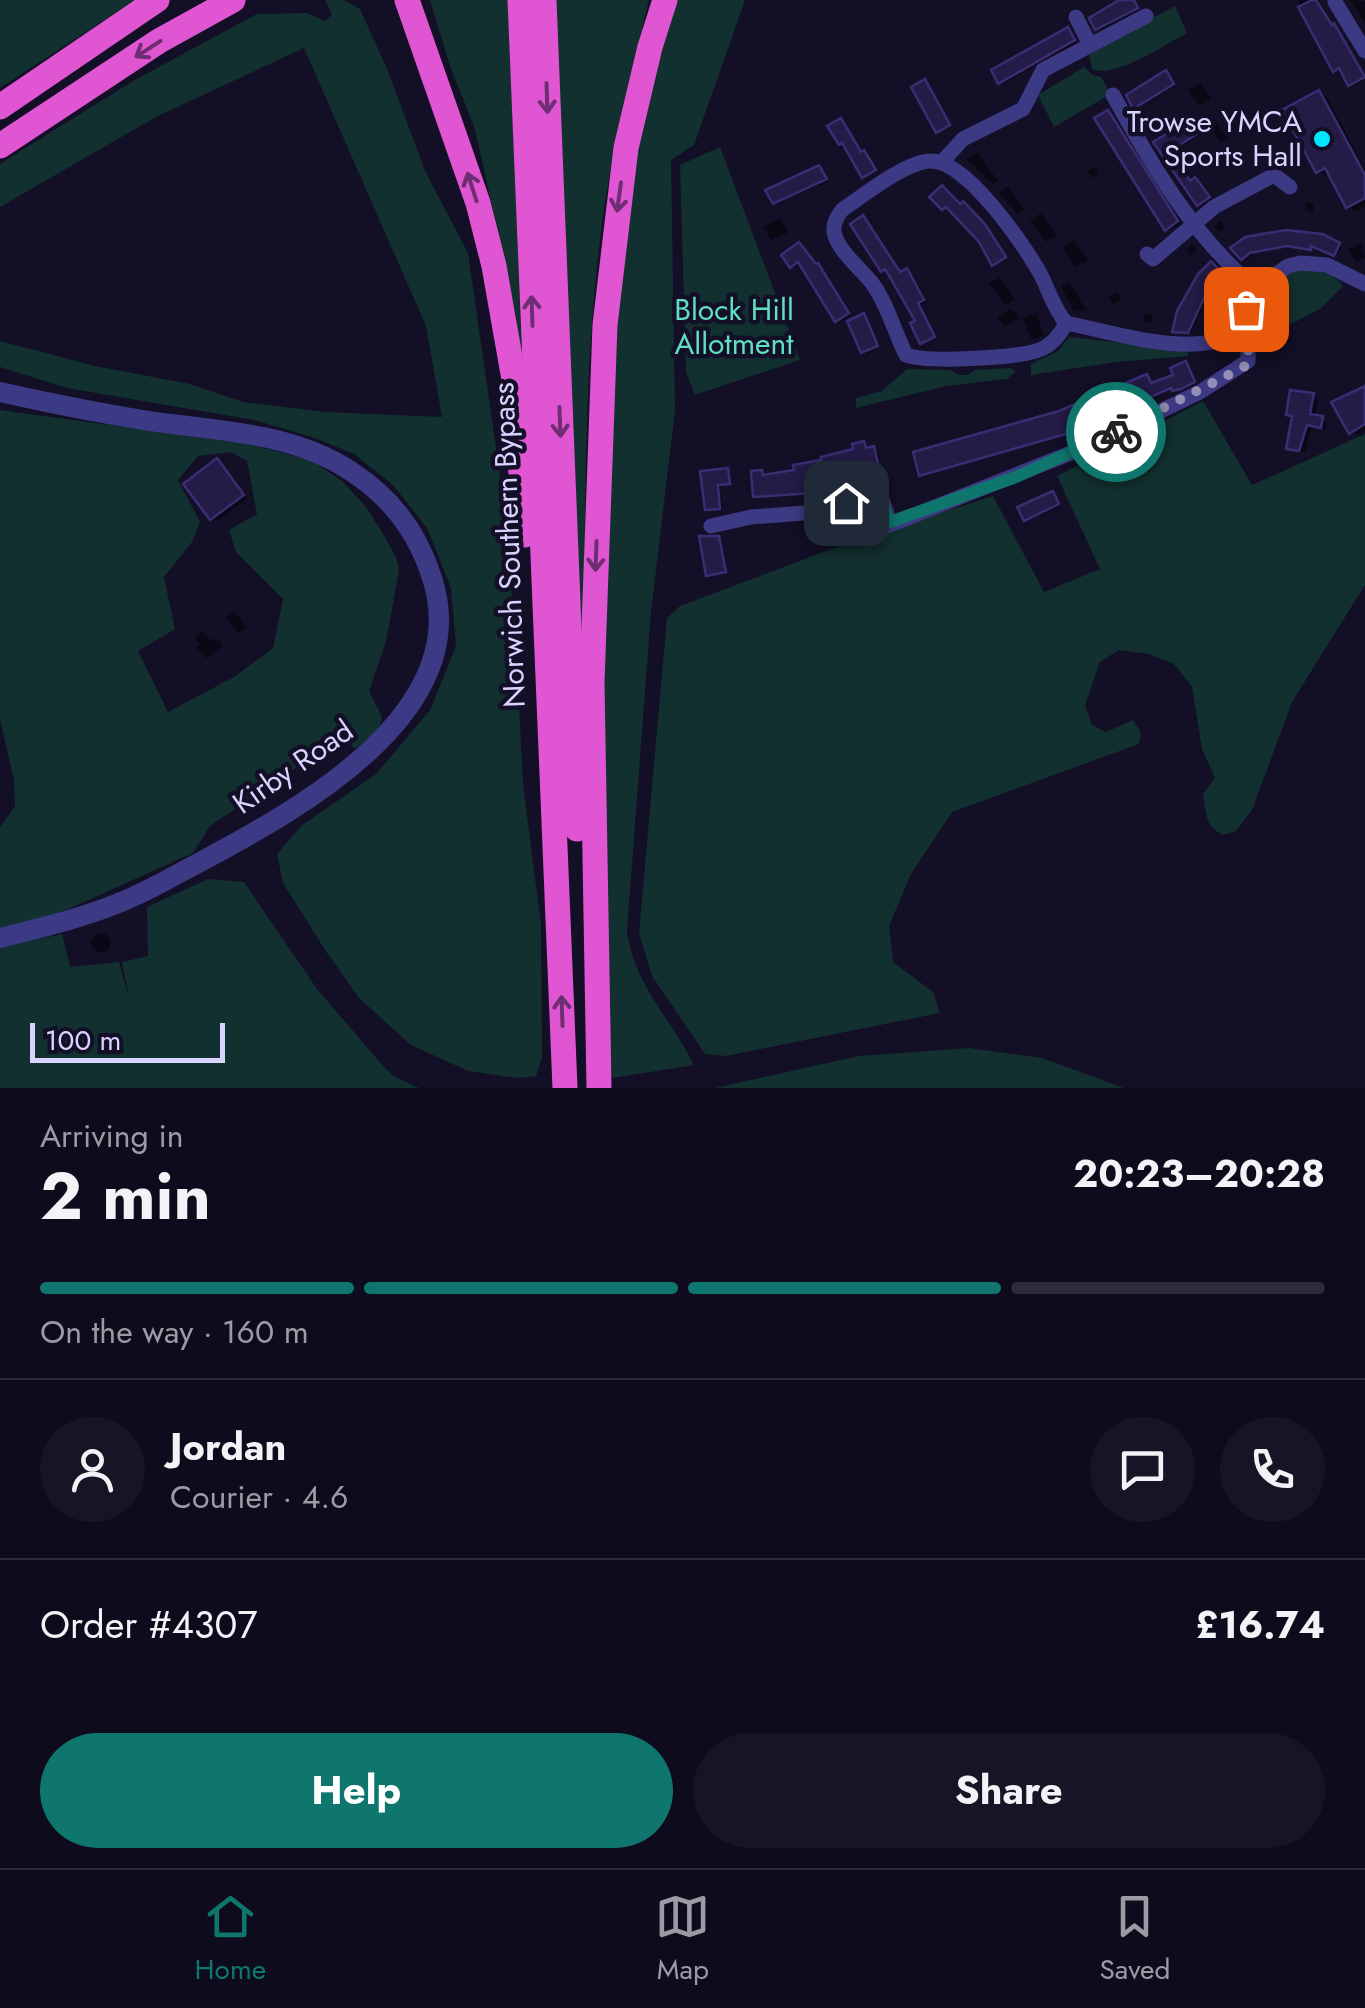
<!DOCTYPE html>
<meta charset="utf-8">
<style>
body{margin:0;font-family:Jost,sans-serif;background:#171425;color:#f1f3f6;height:100vh;display:flex;flex-direction:column;font-size:38px;white-space:nowrap}
*{box-sizing:border-box;margin:0}
p{font-size:32px;color:#9b9ba3}
.icon{flex:none;width:55px;height:55px;fill:none;stroke:currentColor;stroke-width:2;stroke-linecap:round;stroke-linejoin:round}
.map{position:relative;height:1088px;overflow:hidden}
.details{display:flex;flex-direction:column;background:#0e0b1c;flex:1}
.details>*{flex:none}
.scale{position:absolute;left:30px;bottom:25px;width:195px;box-sizing:border-box;padding-left:10px;border:5px solid #d9d4ff;border-top:0;font-size:28px;line-height:35px;white-space:nowrap;color:#d9d4ff;-webkit-text-stroke:8px #130f26;paint-order:stroke}
.pin{position:absolute;display:grid;place-items:center;width:85px;height:85px;color:#fff;margin:-42px;border-radius:20px;box-shadow:0 5px 15px #0006}
.courier{position:absolute;display:grid;place-items:center;width:100px;height:100px;margin:-50px;border:8px solid #0f766e;border-radius:50%;background:#fff;color:#222;box-shadow:0 2px 12px #0007}
.headline em{font-style:normal;font-weight:700}
.headline div{display:flex;flex-direction:column-reverse}
.headline{display:flex;align-items:center;justify-content:space-between;height:170px;padding:0 40px}
h1{font-size:65px;font-weight:700;line-height:75px}
.bar{display:grid;grid-template-columns:repeat(4,1fr);gap:15px 10px;align-content:center;height:120px;padding:0 40px}
.bar i{height:12px;border-radius:8px;background:#2e2b3b}
.bar .current{background:#0f766e}
.bar p{grid-column:span 4}
.line{display:flex;align-items:center;gap:25px;padding:0 40px;border-top:2px solid #2e2b3b}
.line div{flex:1}
.round{display:grid;place-items:center;flex:none;width:105px;height:105px;border-radius:52px;background:#171425}
.primary-button{display:flex;gap:20px;margin-top:auto;padding:20px 40px}
.primary-button a{flex:1;height:115px;border-radius:60px;background:#0f766e;color:#fff;font-size:40px;font-weight:700;line-height:115px;text-align:center}
.primary-button a+a{background:#171425;color:#f1f3f6}
.tabs{display:flex;justify-content:space-around;align-items:center;height:140px;border-top:2px solid #2e2b3b;background:#0e0b1c;font-size:28px;color:#9b9ba3}
.tabs a{display:grid;justify-items:center;gap:5px}
.tabs .current{color:#0f766e}
.map>svg:first-child{display:block}
</style>
<div class="map">
<svg width="1365" height="1088" viewBox="0 0 1365 1088">
<rect width="100%" height="100%" fill="#130f26"/>
<g fill="#12302f" fill-rule="evenodd">
<path d="M0 0H135L0 88Z"/>
<path d="M325 0H344L360 9 388 71 425 171 468 253 499 469 515 628 523 784 541 925 542 1057 536 1076 518 1078 468 1071 411 1045 359 998 325 950 283 883 277 854 301 826 376 774 430 710 456 646 451 588 427 528 393 485 354 454 312 437 254 420 67 388 0 367V341L95 366 190 384 243 402 326 412 442 417 426 326 304 48 156 117 0 207V164L133 81 257 14 307 13 325 21 332 14Z"/>
<path d="M430 0H508L523 383 516 314 475 129 450 66Z"/>
<path d="M554 0H649C631 75 612 148 602 224 582 375 586 530 583 682Z"/>
<path d="M677 0H745L694 145 671 160 675 410 651 612 627 930C633 984 671 1018 694 1065L613 1078 606 1062 602 630 617 323 638 147 662 46Z"/>
<path d="M1175 6 1187 33C1165 44 1116 79 1092 69L1089 54 1092 50Z"/>
<path d="M1084 67 1091 74 1101 77 1111 94 1054 127 1038 95Z"/>
<path d="M720 147 800 360 695 395 686 372 680 165Z"/>
<path d="M1298 269C1315 269 1333 272 1343 286L1320 309 1270 335 1254 326C1255 295 1273 282 1298 269Z"/>
<path d="M1234 278 1244 288 1230 329 1204 335 1210 309Z"/>
<path d="M1069 337 1186 350 1189 356 1116 362 1031 375V364L1058 351Z"/>
<path d="M1011 368 1016 371 1007 379 946 386 856 408V398L882 391 907 369 951 370 958 375H968L975 370Z"/>
<path d="M1203 401 1252 485 1365 434V585L1292 702 1252 810 1236 831 1223 835C1205 826 1206 812 1203 794L1215 778 1202 749 1192 687 1174 664 1149 654 1119 650 1100 662 1085 705 1092 725 1106 732 1133 720 1141 733 1139 744 952 812 911 874 889 926 893 962 933 992 940 1013 726 1056 705 1054 652 976 639 933 667 618 680 606 850 542 993 496 1044 592 1100 569 1057 476Z"/>
<path d="M0 410 249 444 312 461 342 481 366 507 382 532 396 557 399 570 386 642 369 691 382 717 379 730 355 749 342 737 210 826 193 853 64 911 0 932V827L15 806 14 780 0 719ZM231 452 247 461 257 514 229 530 236 552 283 599 273 648 234 677 168 712 138 651 175 629 164 577 192 542 200 522 178 480 198 456Z"/>
<path d="M208 879 244 882 317 989 385 1068 394 1076 419 1088H0V947L62 934 70 967 119 962 129 999 122 962 148 956 147 907Z"/>
<path d="M969 1048 1042 1058 1124 1088H715L859 1056Z"/>
</g>
<g fill="#0007">
<path d="M1125 0H1134L1139 9 1100 30 1097 28Z"/>
<path d="M1298 0H1318L1365 80 1353 86 1342 69 1335 70Z"/>
<path d="M1350 0 1365 1V22Z"/>
<path d="M1069 31 1077 42 1003 84 1000 82Z"/>
<path d="M1166 73 1175 86 1138 108 1135 107Z"/>
<path d="M1200 83 1211 99 1199 106 1188 90Z"/>
<path d="M1319 93 1327 97 1365 169V206L1356 211 1348 207 1330 173 1325 176 1318 171Z"/>
<path d="M1108 113 1179 224 1169 231 1166 229Z"/>
<path d="M1216 121 1228 138 1221 143 1209 126Z"/>
<path d="M1192 122 1201 134 1171 153 1191 183 1198 182 1211 199 1202 206 1157 143Z"/>
<path d="M978 153 998 181 993 184 967 160Z"/>
<path d="M1095 167 1099 174 1092 178 1087 171Z"/>
<path d="M819 168 828 181 778 204 775 203Z"/>
<path d="M1008 186 1024 209 1017 213 999 193Z"/>
<path d="M1306 202 1314 204 1313 212 1305 211Z"/>
<path d="M1041 213 1056 235 1046 242 1030 220Z"/>
<path d="M863 218 901 274 910 273 926 302 920 305 936 339 922 342 918 322 888 270H883Z"/>
<path d="M780 219 789 232 771 240 763 227Z"/>
<path d="M1221 221 1225 228 1219 232 1214 226Z"/>
<path d="M1322 237 1342 246 1338 255 1314 245V249L1292 246 1254 253 1246 260 1234 249Z"/>
<path d="M1074 240 1088 260 1076 267 1062 247Z"/>
<path d="M1362 242 1365 258 1357 262 1348 250Z"/>
<path d="M800 244 817 267H821L850 315 840 322 802 263 794 268 791 266Z"/>
<path d="M1193 244 1197 251 1190 255 1186 249Z"/>
<path d="M1214 266 1224 276 1213 286 1191 333 1175 331Z"/>
<path d="M1000 277 1015 299 1005 305 989 283Z"/>
<path d="M1067 282 1070 283 1086 310 1074 311 1061 286Z"/>
<path d="M1117 292 1121 300 1113 304 1109 296Z"/>
<path d="M1011 309 1019 318 1005 327 997 317Z"/>
<path d="M1145 313 1153 315 1152 323 1143 321Z"/>
<path d="M1036 314 1044 336 1031 339 1023 318Z"/>
<path d="M864 316 880 348 866 353 863 352Z"/>
<path d="M1186 364 1196 384 1177 391 1174 389 1073 433 921 475 1147 377 1153 385 1176 376Z"/>
<path d="M1365 389V430L1356 435 1350 432Z"/>
<path d="M1313 396 1318 399 1315 418 1327 422 1326 429 1312 427 1305 452 1294 451 1289 448Z"/>
<path d="M864 444 868 450H877L881 468 812 483 813 493 756 496 762 472 765 477 788 475 856 451Z"/>
<path d="M217 461 248 498 217 521 212 518Z"/>
<path d="M727 470 732 484 720 486 722 509 710 511 707 509 703 473Z"/>
<path d="M1053 494 1061 506 1028 521 1026 519Z"/>
<path d="M718 538 721 540 727 573 712 576 709 574Z"/>
<path d="M235 612 246 627 238 633 226 617Z"/>
<path d="M202 632 210 640 218 639 223 646 206 658 196 647 200 644 195 637Z"/>
<circle cx="101" cy="943" r="10"/>
</g>
<g fill="#241b47" stroke="#3b2d73" stroke-width="2.5">
<path d="M1119 0H1134L1138 8 1095 30 1089 18Z"/>
<path d="M1312 0H1316L1332 25 1334 23 1365 77 1348 86 1339 68 1333 72 1298 7Z"/>
<path d="M1068 27 1075 40 998 84 991 70Z"/>
<path d="M1166 70 1174 84 1133 109 1126 95Z"/>
<path d="M925 79 950 125 936 133 911 87Z"/>
<path d="M1319 90 1365 175V198L1346 208 1325 168 1316 173 1282 110Z"/>
<path d="M1108 110 1178 221 1165 231 1094 118Z"/>
<path d="M841 118 861 152 864 150 876 170 862 178 842 143 839 145 827 126Z"/>
<path d="M1192 119 1200 132 1170 151 1190 181 1195 177 1210 197 1197 206 1153 142Z"/>
<path d="M819 165 827 179 773 204 765 190Z"/>
<path d="M942 185 960 204 963 201 985 224 1006 257 992 266 979 242 946 207 942 210 929 197Z"/>
<path d="M863 215 900 272 907 268 924 300 918 303 935 337 920 344 910 323 915 321 885 269 881 272 850 224Z"/>
<path d="M1286 230 1323 234 1340 243 1334 256 1311 246V250L1287 246 1250 253 1241 260 1230 248 1245 237Z"/>
<path d="M799 242 816 264 818 263 849 313 835 322 798 262 790 268 781 255Z"/>
<path d="M1211 261 1222 273 1210 285 1188 333 1172 332 1177 311 1198 274Z"/>
<path d="M864 313 878 346 861 353 847 321Z"/>
<path d="M1186 361 1195 382 1181 389 1172 391 1171 388 1069 433 919 476 913 452 1059 411 1147 374 1151 383 1173 375 1170 368Z"/>
<path d="M1365 386V424L1349 434 1331 402Z"/>
<path d="M1290 390 1314 393 1310 414 1323 416 1321 428 1307 425 1299 451 1286 449 1292 416 1286 415Z"/>
<path d="M864 441 866 448 874 446 879 467 810 482 811 493 753 497 751 471 762 470 763 475 794 470 793 465 821 460V457L853 449 852 444Z"/>
<path d="M217 458 244 495 210 520 183 484Z"/>
<path d="M728 468 730 484 718 485 720 509 705 510 700 471Z"/>
<path d="M1053 491 1059 504 1024 521 1017 507Z"/>
<path d="M699 536H719L726 572 706 576Z"/>
</g>
<g fill="none" stroke-linecap="round" stroke-linejoin="round">
<g stroke="#3d3a85" stroke-width="15">
<path d="M1335 2 1365 51"/>
<path d="M1076 17 1090 45"/>
<path d="M1113 95C1150 162 1195 240 1256 288"/>
<path d="M942 162 963 139 1023 109 1043 70 1146 16"/>
<path d="M1147 254 1153 259 1214 207 1274 175 1290 187"/>
<path d="M1066 323C1061 334 1051 346 1039 350 1016 358 928 363 906 355 894 331 888 305 872 283 861 269 837 250 834 232 833 223 837 217 842 210 863 196 905 162 930 161 965 158 1025 246 1041 275 1049 291 1054 309 1066 323 1118 333 1189 359 1239 333"/>
<path d="M1239 333 1256 288 1288 266 1300 263 1327 265 1365 284"/>
<path d="M817 512 821 536"/>
<path d="M711 526 751 517 817 512 860 498 875 497 883 502 890 523"/>
<path d="M872 532 1086 447 1200 392 1248 361V349L1239 333"/>
</g>
<path stroke="#3d3a85" stroke-width="20" d="M0 392C49 403 99 413 149 421 217 431 293 432 352 472 392 498 418 533 432 578 476 712 299 809 204 860 175 875 146 893 116 904 79 919 39 928 0 938"/>
<g stroke="#e055d1" stroke-width="25">
<path d="M407 0 478 203 494 266 515 385 525 535"/>
<path d="M520 0 565 1088"/>
<path d="M544 0 577 829"/>
<path d="M0 107 157 0"/>
<path d="M0 146 159 41 233 0"/>
<path d="M599 1088 592 682 605 325 626 148 650 47 665 0"/>
</g>
</g>
<defs><path id="oneway-shaft" d="M-6 0H5M1.5-3L5.5 0L1.5 3" fill="none" stroke-width="1.6" stroke-linecap="round" stroke-linejoin="round" transform="scale(2.5)"/></defs>
<g stroke="#6f2e73">
<use href="#oneway-shaft" transform="translate(148 49) rotate(147)"/>
<use href="#oneway-shaft" transform="translate(547 98) rotate(88)"/>
<use href="#oneway-shaft" transform="translate(472 187) rotate(-108)"/>
<use href="#oneway-shaft" transform="translate(619 197) rotate(98)"/>
<use href="#oneway-shaft" transform="translate(532 311) rotate(-92)"/>
<use href="#oneway-shaft" transform="translate(560 422) rotate(88)"/>
<use href="#oneway-shaft" transform="translate(596 556) rotate(92)"/>
<use href="#oneway-shaft" transform="translate(562 1011) rotate(-92)"/>
</g>
<g fill="none" stroke-linecap="round" stroke-linejoin="round">
<path stroke="#948fb3" stroke-width="10" stroke-dasharray="0 18" d="M1116 432 1244 367 1250 354 1239 333 1246 309"/>
<path stroke="#0f766e" stroke-width="12" d="M846 503 870 496 880 499 890 522 1016 477 1116 432"/>
</g>
<circle fill="#00e5ff" stroke="#130f26" stroke-width="4" cx="1322" cy="139" r="10"/>
<g text-anchor="middle" stroke-width="9" stroke-linejoin="round" paint-order="stroke">
<g font-size="30" fill="#d9d4ff" stroke="#130f26" text-anchor="end">
<text x="1302" y="132">Trowse YMCA<tspan x="1302" dy="34">Sports Hall</tspan></text>
</g>
<g font-size="30" fill="#5fe0c0" stroke="#130f26">
<text x="734" y="320">Block Hill<tspan x="734" dy="34">Allotment</tspan></text>
</g>
<g font-size="30" fill="#d9d4ff" stroke="#130f26">
<text transform="translate(509 545) rotate(-92)" y="10">Norwich Southern Bypass</text>
<text transform="translate(293 767) rotate(-35)" y="10">Kirby Road</text>
</g>
</g>
</svg>
<div class="scale">100 m</div>
<div class="pin" style="left:1246px;top:309px;background:#ea580c"><svg class="icon" aria-label="bag" viewBox="0 0 24 24"><path d="M5 8h14l-1 12H6zM9 8a3 3 0 0 1 6 0"/></svg></div>
<div class="pin" style="left:846px;top:503px;background:#1f2937"><svg class="icon" aria-label="home" viewBox="0 0 24 24"><path d="M3 11l9-7 9 7M6 9v11h12V9"/></svg></div>
<div class="courier" style="left:1116px;top:432px"><svg class="icon" aria-label="bike" viewBox="0 0 24 24"><circle cx="6" cy="16" r="4"/><circle cx="18" cy="16" r="4"/><path d="M6 16l4-8h5l3 8M10 8l3 8H6M13 5h3"/></svg></div>
</div>
<section class="details">
<div class="headline"><div><h1>2 min</h1><p>Arriving in</p></div><em>20:23–20:28</em></div>
<div class="bar"><i class="current"></i><i class="current"></i><i class="current"></i><i></i><p>On the way · 160 m</p></div>
<div class="line" style="height:180px"><a class="round"><svg class="icon" aria-label="person" viewBox="0 0 24 24"><circle cx="12" cy="8" r="4"/><path d="M4 21q1-7 8-7t8 7"/></svg></a><div><b>Jordan</b><p>Courier · 4.6</p></div><a class="round"><svg class="icon" aria-label="chat" viewBox="0 0 24 24"><path d="M4 5h16v11H9l-5 4z"/></svg></a><a class="round"><svg class="icon" aria-label="phone" viewBox="0 0 24 24"><path d="M5 4h4l2 5-3 2q2 4 5 5l2-3 5 2v4C11 20 4 13 5 4z"/></svg></a></div>
<div class="line" style="height:130px"><div>Order #4307</div><b>£16.74</b></div>
<div class="primary-button"><a>Help</a><a>Share</a></div>
</section>
<nav class="tabs">
<a class="current"><svg class="icon" aria-label="home" viewBox="0 0 24 24"><path d="M3 11l9-7 9 7M6 9v11h12V9"/></svg>Home</a>
<a><svg class="icon" aria-label="map" viewBox="0 0 24 24"><path d="M3 6l6-2 6 2 6-2v14l-6 2-6-2-6 2zM9 4v14M15 6v14"/></svg>Map</a>
<a><svg class="icon" aria-label="saved" viewBox="0 0 24 24"><path d="M7 4h10v16l-5-4-5 4z"/></svg>Saved</a>
</nav>
